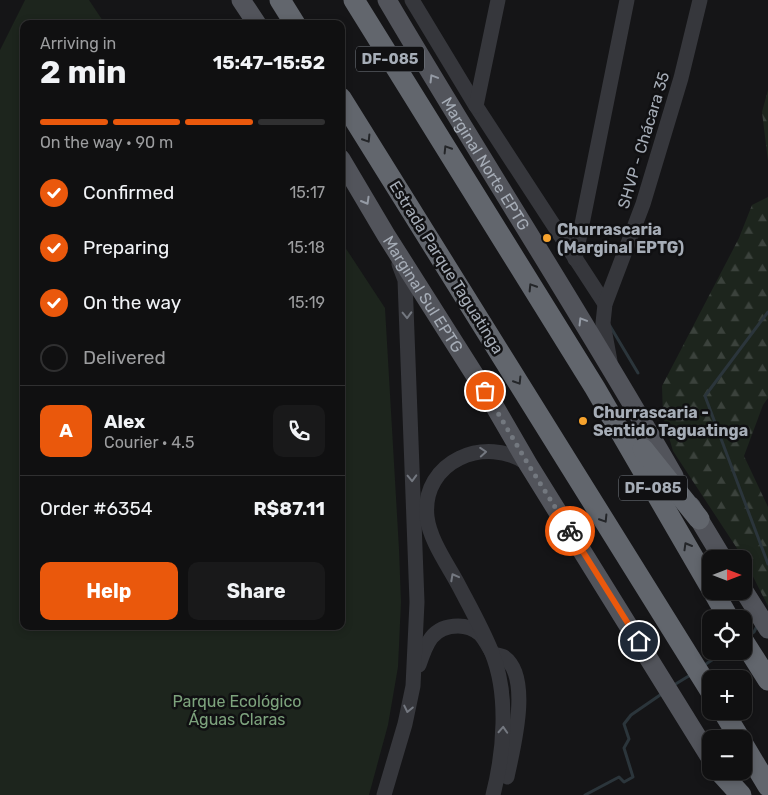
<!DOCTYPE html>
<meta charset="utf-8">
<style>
body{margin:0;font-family:Rubik,sans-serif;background:#19191a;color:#f1f3f6;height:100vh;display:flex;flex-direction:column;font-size:19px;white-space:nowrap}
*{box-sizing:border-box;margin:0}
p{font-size:16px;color:#9c9d9f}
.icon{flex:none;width:28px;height:28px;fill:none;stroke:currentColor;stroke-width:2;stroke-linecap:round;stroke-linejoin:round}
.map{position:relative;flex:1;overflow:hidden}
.details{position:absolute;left:20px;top:20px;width:325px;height:610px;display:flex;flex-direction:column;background:#101011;border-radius:10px;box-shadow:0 2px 8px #0003,0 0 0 1px #303031}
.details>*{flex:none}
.needle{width:32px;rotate:90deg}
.tools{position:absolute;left:702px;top:550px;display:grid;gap:10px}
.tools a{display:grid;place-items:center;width:50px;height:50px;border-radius:10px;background:#101011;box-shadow:0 2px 8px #0003,0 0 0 1px #303031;font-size:25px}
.pin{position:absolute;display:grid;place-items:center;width:42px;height:42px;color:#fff;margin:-21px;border:2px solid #fff;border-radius:50%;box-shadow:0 1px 5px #0007}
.courier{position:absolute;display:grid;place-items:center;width:50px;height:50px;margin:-25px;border:4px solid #ea580c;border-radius:50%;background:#fff;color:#222;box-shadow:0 1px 6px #0007}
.head em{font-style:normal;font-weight:700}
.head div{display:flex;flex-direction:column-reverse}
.head{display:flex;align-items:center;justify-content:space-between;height:85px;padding:0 20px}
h1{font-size:32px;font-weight:700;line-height:38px}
.bar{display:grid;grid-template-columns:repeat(4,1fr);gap:8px 5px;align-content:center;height:60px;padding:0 20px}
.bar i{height:6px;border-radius:4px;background:#303031}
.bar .on{background:#ea580c}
.bar p{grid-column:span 4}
.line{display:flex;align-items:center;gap:12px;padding:0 20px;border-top:1px solid #303031}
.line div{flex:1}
.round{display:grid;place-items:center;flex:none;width:52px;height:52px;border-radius:10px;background:#19191a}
ol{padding:0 20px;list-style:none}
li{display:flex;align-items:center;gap:15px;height:55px}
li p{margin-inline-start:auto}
li .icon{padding:5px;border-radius:50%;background:#ea580c;color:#fff;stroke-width:4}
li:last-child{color:#9c9d9f}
li i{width:28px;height:28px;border:2px solid #303031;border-radius:50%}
.cta{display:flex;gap:10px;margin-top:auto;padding:10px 20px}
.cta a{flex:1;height:58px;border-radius:10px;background:#ea580c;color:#fff;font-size:20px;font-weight:700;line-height:58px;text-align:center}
.cta a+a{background:#19191a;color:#f1f3f6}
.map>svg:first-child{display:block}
</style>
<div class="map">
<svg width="768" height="795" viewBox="0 0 768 795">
<defs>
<pattern id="forest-firs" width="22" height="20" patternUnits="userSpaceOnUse" patternTransform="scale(1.25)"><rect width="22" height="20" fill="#1d251d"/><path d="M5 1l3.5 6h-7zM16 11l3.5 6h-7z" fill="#3b423c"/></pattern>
</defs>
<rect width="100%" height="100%" fill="#151517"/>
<g fill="url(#forest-firs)">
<path d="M768 90V161L762 112Z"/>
<path d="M768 197V398L763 405 744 456 768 507V606L744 559 673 451 663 417 662 386 739 238 752 205Z"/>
</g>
<path fill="#1d251d" d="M25 0H89L105 24H24V626H341V241L385 308 399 549 401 602 398 667 388 725 369 795H0V50Z"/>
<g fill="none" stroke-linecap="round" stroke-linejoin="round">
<g stroke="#2b353b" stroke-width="3">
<path d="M768 312 705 396 768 564"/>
<path d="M610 326 638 373"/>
<path d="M748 636 754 632 757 626"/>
<path d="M724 652 725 651"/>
<path d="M703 666 718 656"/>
<path d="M674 685 692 674"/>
<path d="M585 795 619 777 624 782 633 777 624 748 629 739 624 724 631 715 663 693"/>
</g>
<g stroke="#36373c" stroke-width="15">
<path d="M412 0 476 106 605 304"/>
<path d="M476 106 498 0"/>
<path d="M575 259 627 0"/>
<path d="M610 361 603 323 605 304 643 204 681 78 700 0"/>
<path d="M419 665C426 644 432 626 458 626 465 626 474 629 480 634 485 639 489 648 493 654 496 655 501 655 504 657 532 677 513 748 507 777"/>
<path d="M384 795 405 724 413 686 417 602 405 280 399 264"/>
<path d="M493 795C504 752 509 695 492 653 483 630 470 607 459 586 448 565 430 541 427 517 421 461 486 434 528 464"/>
</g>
<g stroke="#52545b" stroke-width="19">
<path d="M241 0 257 24"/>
<path id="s1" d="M387 0C481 160 582 315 674 476"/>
<path id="s2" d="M341 159 386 235 495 407 528 464 711 759"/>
<path d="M691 506 723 559"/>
<path d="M744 591 768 629"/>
</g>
<g stroke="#62666d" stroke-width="21">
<path d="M280 0 295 24"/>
<path d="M354 0 595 388 711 588"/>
<path d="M341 98 711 692"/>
<path d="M643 449 699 519"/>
<path d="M713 591 729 619"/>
<path d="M744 642 768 680"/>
<path d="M723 711 740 739"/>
<path d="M744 746 768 786"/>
<path d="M719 771 741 795"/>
</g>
</g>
<defs><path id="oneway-chevron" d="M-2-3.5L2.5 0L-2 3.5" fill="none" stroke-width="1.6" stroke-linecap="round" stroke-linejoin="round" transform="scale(1.25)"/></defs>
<g stroke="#959ba5">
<use href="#oneway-chevron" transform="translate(433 78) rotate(-121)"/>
<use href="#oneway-chevron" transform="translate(366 201) rotate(60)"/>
<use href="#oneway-chevron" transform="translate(582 321) rotate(-121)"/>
</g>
<g stroke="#242629">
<use href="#oneway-chevron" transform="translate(367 139) rotate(58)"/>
<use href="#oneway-chevron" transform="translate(447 149) rotate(-122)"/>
<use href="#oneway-chevron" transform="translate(532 287) rotate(-122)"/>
<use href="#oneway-chevron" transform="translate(518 381) rotate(58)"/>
<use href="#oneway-chevron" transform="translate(604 519) rotate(58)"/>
<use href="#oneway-chevron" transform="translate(687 546) rotate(-120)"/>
</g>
<g stroke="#747880">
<use href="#oneway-chevron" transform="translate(407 315) rotate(88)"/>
<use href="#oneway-chevron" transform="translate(483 452) rotate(-4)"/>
<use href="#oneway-chevron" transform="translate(412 478) rotate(88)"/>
<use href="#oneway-chevron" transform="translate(454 577) rotate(-118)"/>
<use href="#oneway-chevron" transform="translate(408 709) rotate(102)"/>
<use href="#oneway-chevron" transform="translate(503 730) rotate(-87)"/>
</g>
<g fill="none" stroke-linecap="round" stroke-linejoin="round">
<path stroke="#73787f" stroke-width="5" stroke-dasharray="0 9" d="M485 391 528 464 570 531"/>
<path stroke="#ea580c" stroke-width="6" d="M570 531 639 641"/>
</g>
<g fill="#f7a32d" stroke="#101012" stroke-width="2">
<circle cx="547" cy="238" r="5"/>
<circle cx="583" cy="421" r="5"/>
</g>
<g text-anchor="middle" stroke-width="5" stroke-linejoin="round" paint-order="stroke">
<g fill="#101012" stroke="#797e86" stroke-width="1">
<rect x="356" y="46.5" width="68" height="25" rx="4"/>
<rect x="619" y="475.5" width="68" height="25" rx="4"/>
</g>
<g font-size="15" font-weight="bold" fill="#a6adb7">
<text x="390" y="64">DF-085</text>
<text x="653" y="493">DF-085</text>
</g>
<g font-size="16" fill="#a6adb7" stroke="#101012">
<text transform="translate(643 140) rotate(-73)" y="6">SHVP - Chácara 35</text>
<text dy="6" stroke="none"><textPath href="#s1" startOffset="191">Marginal Norte EPTG</textPath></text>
<text transform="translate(447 267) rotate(58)" y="6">Estrada Parque Taguatinga</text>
<text dy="6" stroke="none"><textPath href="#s2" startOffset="158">Marginal Sul EPTG</textPath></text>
</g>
<g font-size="16" font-weight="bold" fill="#a6adb7" stroke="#101012" text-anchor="start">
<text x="557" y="235">Churrascaria<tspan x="557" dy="18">(Marginal EPTG)</tspan></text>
<text x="593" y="418">Churrascaria -<tspan x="593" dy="18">Sentido Taguatinga</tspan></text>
</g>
<g font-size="16" fill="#7da37d" stroke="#101012">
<text x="237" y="707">Parque Ecológico<tspan x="237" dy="18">Águas Claras</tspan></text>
</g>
</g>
</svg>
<div class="tools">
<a><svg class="needle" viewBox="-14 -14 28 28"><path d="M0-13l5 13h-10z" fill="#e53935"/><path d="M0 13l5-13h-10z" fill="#9c9d9f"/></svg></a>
<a><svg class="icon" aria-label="locate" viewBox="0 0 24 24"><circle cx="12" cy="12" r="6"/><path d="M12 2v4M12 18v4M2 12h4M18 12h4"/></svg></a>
<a>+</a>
<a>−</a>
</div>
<div class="pin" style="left:485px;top:391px;background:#ea580c"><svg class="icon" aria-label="bag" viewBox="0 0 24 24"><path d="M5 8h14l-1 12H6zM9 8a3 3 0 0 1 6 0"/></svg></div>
<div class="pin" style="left:639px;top:641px;background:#1f2937"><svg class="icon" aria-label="home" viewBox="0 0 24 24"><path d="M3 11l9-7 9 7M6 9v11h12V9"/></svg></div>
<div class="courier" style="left:570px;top:531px"><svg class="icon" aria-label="bike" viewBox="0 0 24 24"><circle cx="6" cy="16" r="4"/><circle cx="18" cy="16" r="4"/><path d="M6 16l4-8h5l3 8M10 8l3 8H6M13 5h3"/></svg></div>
<section class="details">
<div class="head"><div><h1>2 min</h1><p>Arriving in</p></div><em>15:47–15:52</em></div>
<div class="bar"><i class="on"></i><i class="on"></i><i class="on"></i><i></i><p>On the way · 90 m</p></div>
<ol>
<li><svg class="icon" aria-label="check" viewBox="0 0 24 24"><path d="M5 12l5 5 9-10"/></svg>Confirmed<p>15:17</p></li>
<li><svg class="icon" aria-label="check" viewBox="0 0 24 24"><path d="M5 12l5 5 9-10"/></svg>Preparing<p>15:18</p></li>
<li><svg class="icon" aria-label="check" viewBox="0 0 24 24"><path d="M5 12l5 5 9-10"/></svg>On the way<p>15:19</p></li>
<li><i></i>Delivered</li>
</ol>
<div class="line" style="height:90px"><b class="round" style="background:#ea580c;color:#fff">A</b><div><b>Alex</b><p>Courier · 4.5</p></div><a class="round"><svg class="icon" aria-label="phone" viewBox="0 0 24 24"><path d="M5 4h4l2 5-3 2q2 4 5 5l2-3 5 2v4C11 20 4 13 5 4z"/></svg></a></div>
<div class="line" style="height:65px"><div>Order #6354</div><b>R$87.11</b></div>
<div class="cta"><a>Help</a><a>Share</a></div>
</section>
</div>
